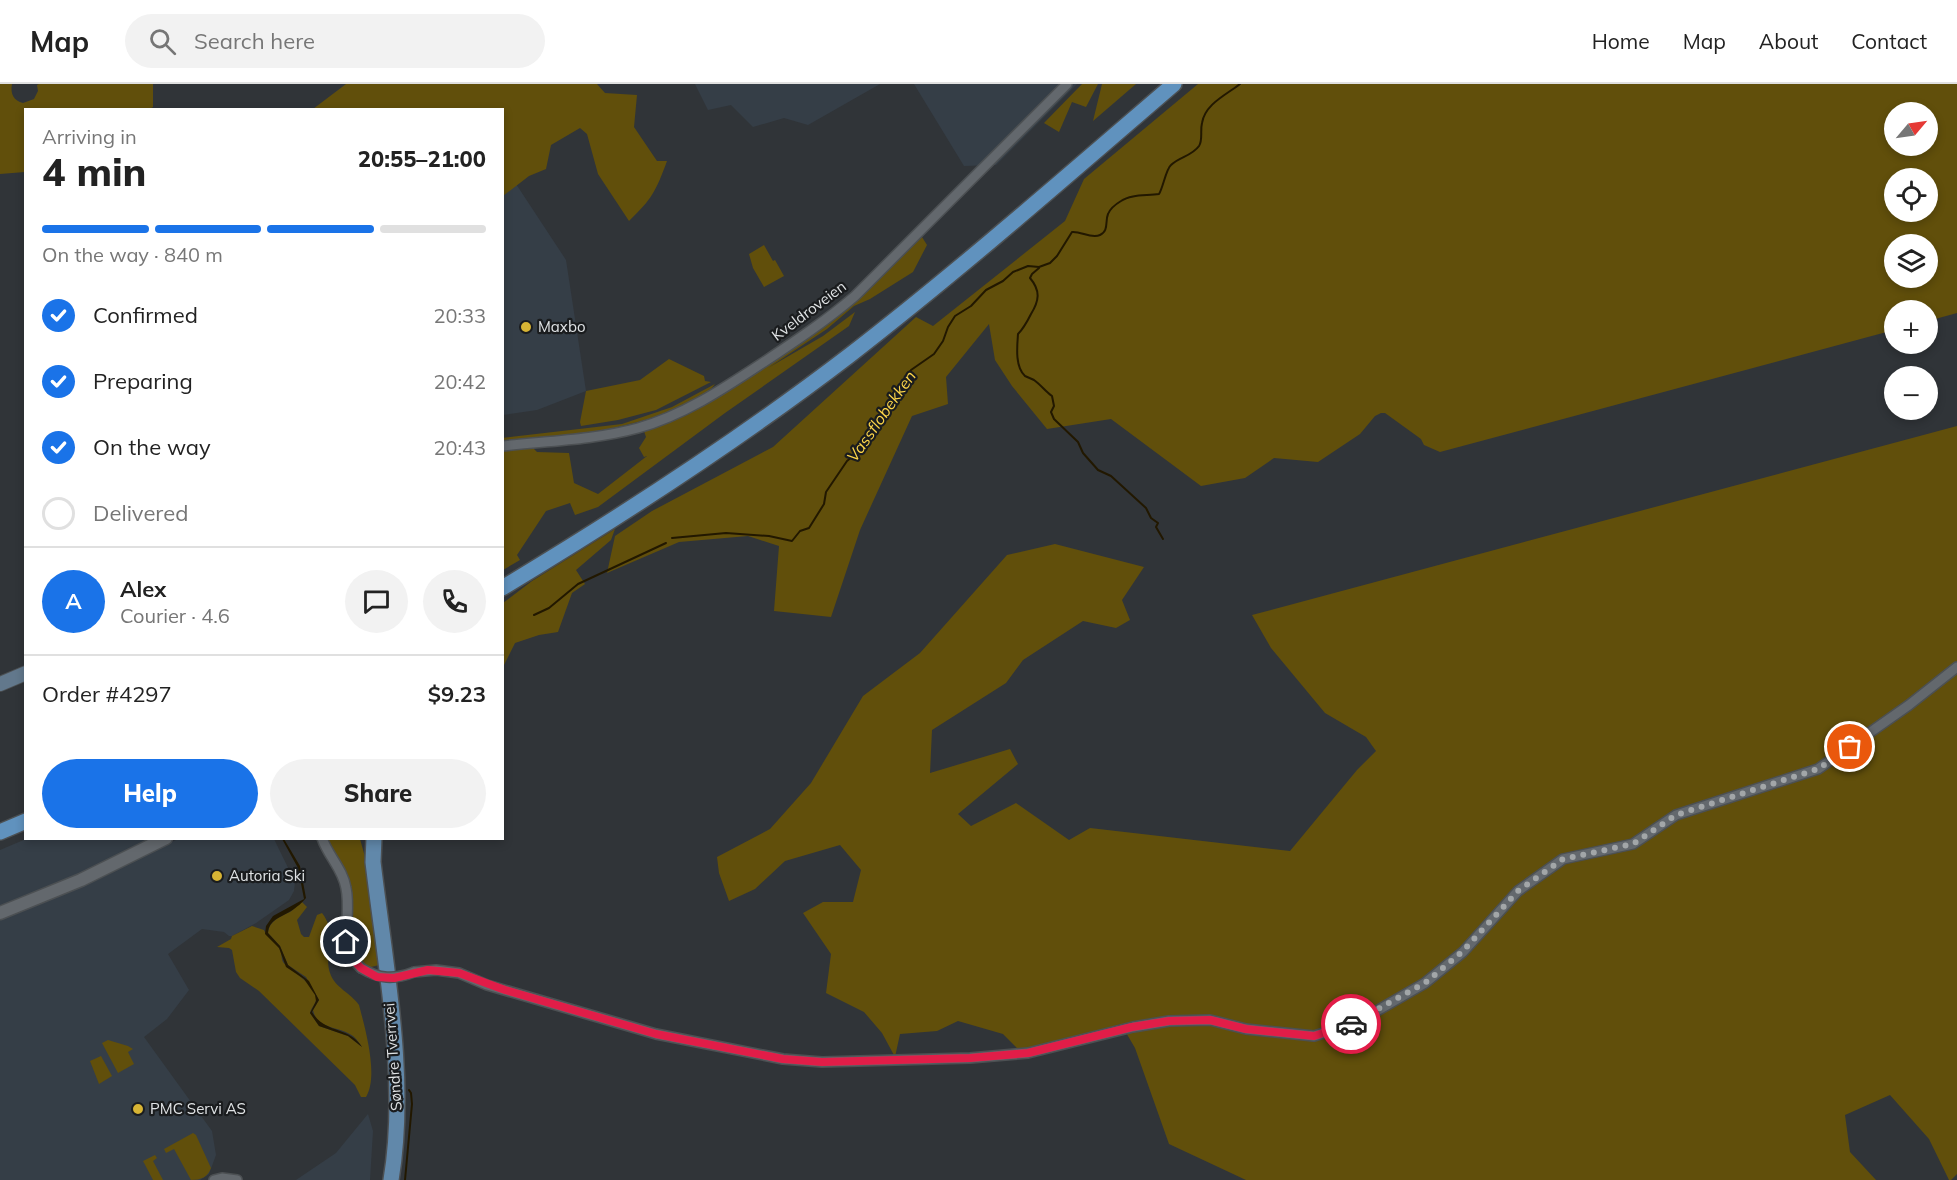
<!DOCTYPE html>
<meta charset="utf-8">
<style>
body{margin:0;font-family:Mulish,sans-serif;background:#f2f2f2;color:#222;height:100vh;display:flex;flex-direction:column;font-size:22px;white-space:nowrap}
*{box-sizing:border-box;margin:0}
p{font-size:20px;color:#767676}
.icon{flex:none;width:33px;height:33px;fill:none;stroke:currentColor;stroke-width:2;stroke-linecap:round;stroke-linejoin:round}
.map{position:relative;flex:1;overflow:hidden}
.drawer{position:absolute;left:24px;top:24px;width:480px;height:732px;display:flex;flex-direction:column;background:#fff;border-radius:0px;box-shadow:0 3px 9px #0003}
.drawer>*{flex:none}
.needle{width:39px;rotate:61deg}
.fabs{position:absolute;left:1884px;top:18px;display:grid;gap:12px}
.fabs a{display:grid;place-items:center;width:54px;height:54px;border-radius:50%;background:#fff;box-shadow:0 3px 9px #0003;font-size:30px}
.pin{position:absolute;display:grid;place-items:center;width:51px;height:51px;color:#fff;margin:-26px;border:3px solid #fff;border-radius:50%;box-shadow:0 2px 6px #0007}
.courier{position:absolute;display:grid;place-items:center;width:60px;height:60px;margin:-30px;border:4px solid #e11d48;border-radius:50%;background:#fff;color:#222;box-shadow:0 2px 8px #0007}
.head em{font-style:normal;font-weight:800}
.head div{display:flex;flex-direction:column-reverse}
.head{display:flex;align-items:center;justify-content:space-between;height:102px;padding:0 18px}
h1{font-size:39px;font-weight:800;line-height:45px}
.bar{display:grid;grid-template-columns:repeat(4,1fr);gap:9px 6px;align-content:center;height:72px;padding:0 18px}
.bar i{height:8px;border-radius:4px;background:#e0e0e0}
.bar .selected{background:#1a73e8}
.bar p{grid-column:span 4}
.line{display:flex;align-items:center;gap:15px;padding:0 18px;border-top:2px solid #e0e0e0}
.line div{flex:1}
.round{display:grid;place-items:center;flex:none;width:63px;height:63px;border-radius:32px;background:#f2f2f2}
ol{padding:0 18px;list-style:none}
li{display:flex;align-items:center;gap:18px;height:66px}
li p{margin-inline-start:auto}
li .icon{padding:6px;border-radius:50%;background:#1a73e8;color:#fff;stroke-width:4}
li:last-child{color:#767676}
li i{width:33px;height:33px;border:3px solid #e0e0e0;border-radius:50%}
.primary-button{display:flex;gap:12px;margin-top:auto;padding:12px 18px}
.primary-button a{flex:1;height:69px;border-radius:36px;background:#1a73e8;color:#fff;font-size:24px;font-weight:800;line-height:69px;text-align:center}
.primary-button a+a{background:#f2f2f2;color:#222}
header{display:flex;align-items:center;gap:36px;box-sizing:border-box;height:84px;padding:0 30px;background:#fff;border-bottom:2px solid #e0e0e0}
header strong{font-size:28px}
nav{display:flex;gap:33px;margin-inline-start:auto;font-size:21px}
.search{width:420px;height:54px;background:#f2f2f2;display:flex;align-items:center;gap:15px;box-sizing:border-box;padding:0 21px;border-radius:33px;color:#767676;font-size:22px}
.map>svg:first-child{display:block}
</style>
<header>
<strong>Map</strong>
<div class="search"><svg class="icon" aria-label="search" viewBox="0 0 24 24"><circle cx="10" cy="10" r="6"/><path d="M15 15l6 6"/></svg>Search here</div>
<nav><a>Home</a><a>Map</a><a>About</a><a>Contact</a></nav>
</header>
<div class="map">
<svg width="1957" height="1096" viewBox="0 0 1957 1096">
<rect width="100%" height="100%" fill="#303438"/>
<g fill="#353e47">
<path d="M695 0H880L808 41 784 34 753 43 731 21 708 26Z"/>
<path d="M914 0H1077L996 81 964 82Z"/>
<path d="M516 100 566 176 586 307 537 326 503 331 502 112Z"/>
<path d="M26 755H154L65 796 0 822V766Z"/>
<path d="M178 755H274L295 798 294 807 289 816 256 839 232 852H229L224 848 202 845 168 870 189 906 167 935 144 953 212 1047 216 1071 209 1090 200 1096H0V835L24 827Z"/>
<path d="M368 1030 373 1047 370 1096H296L336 1069Z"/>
</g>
<g fill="#614f0b" fill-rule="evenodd">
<path d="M0 0H12C10 10 14 17 23 19L34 15 38 7 37 1 39 0H153V23L148 26H26L25 88 0 90Z"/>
<path d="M346 0H597L605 9 637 11 634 43 657 77H667C656 107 652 115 629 137L598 90 587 50 580 44 551 61 546 85 529 92 503 112 502 26 313 25Z"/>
<path d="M1082 0H1098L1086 23 1072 18 1059 48 1044 39Z"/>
<path d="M1102 0H1136L1093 37Z"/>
<path d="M1198 0H1957V229L1928 237V226H1894V246L1440 368 1424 361 1421 355 1385 329H1381L1375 332 1360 350 1318 378 1274 374 1245 394 1201 402 1111 335 1047 345 1012 302 995 276 989 240 946 293 948 320 912 332 860 446 831 533 774 527 779 462 748 452 679 458 607 489 615 452 652 427 773 363 916 233 933 242 1065 137 1084 95ZM1894 28H1928V62H1894ZM1894 94H1928V128H1894ZM1894 160H1928V194H1894Z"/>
<path d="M922 153 927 161 913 188 870 215 854 222 827 245 768 284 823 252 855 228 849 242 725 329 598 423 575 431 570 419 546 427 517 471 520 476 503 486V367L533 364 537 368 569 369 574 399 598 410 647 372 644 373 639 364 646 353 644 347 687 331 808 255 863 212Z"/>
<path d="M764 161 773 177 775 176 784 192 764 203 753 184 749 170Z"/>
<path d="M669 275 704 292 705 297 711 298 656 326 618 336 581 342 580 338 586 307 640 296Z"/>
<path d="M715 300C710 308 700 312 693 316 635 348 567 351 503 358L502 354 622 340 672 323Z"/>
<path d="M1957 342V1090L1951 1096H1949L1929 1055 1890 1011 1845 1031 1850 1068 1876 1096H1246L1169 1060 1135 964 1121 940 1023 970 1003 950 958 937 937 947 900 950 895 973 882 949 864 928 826 909 831 870 803 829 823 818H853L861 786 840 761 785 777 755 805 729 817 719 789 717 773 770 745 811 699 863 612 920 569 1007 471 1055 460 1144 483 1122 516 1130 536 1116 544 1083 537 1023 576 1006 599 932 646 930 689 1010 665 1018 680 958 730 971 742 1016 719 1069 756 1090 744 1290 767 1357 686 1376 667 1366 653 1325 629 1271 564 1252 531Z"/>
<path d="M615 445 611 456 576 486 585 500 572 509 558 548 539 551 515 559 503 583V519L532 497Z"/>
<path d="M325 755H360L367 780 379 881 367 884C340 866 355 830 351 804 349 785 334 771 325 755Z"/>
<path d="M302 818 307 823 297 836 301 850 304 853H309L317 831 322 829C339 851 323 868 330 889 335 904 351 909 359 921 365 944 379 992 366 1013H361L355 1001 259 907 240 894 236 888 232 866 229 864 217 863 231 855 232 852 252 842 264 846C267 854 275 857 279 864 282 868 281 874 283 878 290 887 319 902 316 916 315 921 311 924 310 929L319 942 348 952 362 963C360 960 356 954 353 952 340 942 317 946 313 926L319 916 306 893 288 881 280 862 268 849C269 837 279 833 290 828 295 825 297 820 302 818Z"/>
<path d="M108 956 128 962 133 965 128 968 134 980 118 989 102 959Z"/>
<path d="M101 972 112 992 99 1000 90 977Z"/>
<path d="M193 1049 196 1051 211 1084C208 1093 201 1096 191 1096L174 1065 166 1069 164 1065Z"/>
<path d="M155 1071 157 1074 153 1077 163 1096H153L143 1077Z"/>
</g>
<path fill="#221800" d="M282 755H284L300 782 306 814C303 818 296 824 291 827 282 833 269 835 268 849L280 862 288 881 309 897 319 916 312 928C325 950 349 942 362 963L348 952 319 942 310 929 316 917 315 911 304 895 286 883 279 864 265 850 266 842 273 832 304 815 298 784Z"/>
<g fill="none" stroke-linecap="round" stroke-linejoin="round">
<g stroke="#221800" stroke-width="2">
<path d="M1039 184 1032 190 1030 194C1041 207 1039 217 1031 230 1027 238 1024 244 1018 250 1017 263 1015 283 1025 292 1027 293 1032 295 1034 296 1041 301 1045 307 1052 312L1054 322 1051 328 1054 335 1078 358 1083 369 1098 386 1111 392 1146 424 1151 434 1158 439 1156 443 1163 455"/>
<path d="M672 454 726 449 769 452 792 457 800 447 809 444 824 420 826 408 847 377 860 366 879 340 891 312 911 286 934 270 943 257 948 243 955 232 971 222 986 206 1003 197 1013 188 1028 182 1039 183 1050 179 1057 172 1072 148C1081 147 1091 155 1100 151 1109 147 1105 137 1108 130 1110 125 1116 120 1121 117 1131 110 1147 112 1159 110 1163 104 1166 85 1171 81 1179 73 1192 72 1199 62 1203 56 1200 47 1202 39 1205 20 1226 11 1240 0"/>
<path d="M534 531 549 524 578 500 666 459"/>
<path d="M405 1096 412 1020 411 1009 409 1006"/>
</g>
<defs>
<g id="minor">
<path d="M502 362C547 357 594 356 638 344 685 331 726 303 767 276 797 256 827 236 855 212L1067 0"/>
<path d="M322 754C328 772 343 785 346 804 352 832 337 862 361 884"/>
<path d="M414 888 436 886 459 889 487 901 656 950 783 975 822 978 970 974 1028 969 1133 943 1169 937 1210 936 1246 945 1314 952 1356 939 1425 899 1463 868 1518 807 1563 775 1633 760 1676 731 1818 685 1909 621 1957 583"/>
<path d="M214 1096 222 1094 237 1096"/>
</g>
<path id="tertiary" d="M0 829 81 796 166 754"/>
<path id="secondary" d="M0 600 26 589"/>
<path id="primary" d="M374 754 373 778C385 880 408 995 391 1096"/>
<g id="trunk">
<path d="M502 504C622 432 739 356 850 271 961 185 1067 92 1174 0"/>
<path d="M0 748 26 737"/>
</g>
</defs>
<use href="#minor" stroke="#4c5053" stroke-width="12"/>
<use href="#tertiary" stroke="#4c5053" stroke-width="15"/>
<use href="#secondary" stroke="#4c5053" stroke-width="16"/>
<use href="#primary" stroke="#4c5053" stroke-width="18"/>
<use href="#trunk" stroke="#4c5053" stroke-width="18"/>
<use href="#minor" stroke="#63686d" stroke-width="9"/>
<use href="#tertiary" stroke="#63686d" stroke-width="12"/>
<use href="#secondary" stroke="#62788c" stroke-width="14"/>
<use href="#primary" stroke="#6188aa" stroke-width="15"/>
<use href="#trunk" stroke="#6092be" stroke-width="15"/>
<defs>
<path id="minor-bridge" d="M361 884C379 895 394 896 414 888"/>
</defs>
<use href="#minor-bridge" stroke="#4c5053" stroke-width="12" stroke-linecap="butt"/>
<use href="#minor-bridge" stroke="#63686d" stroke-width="9"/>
</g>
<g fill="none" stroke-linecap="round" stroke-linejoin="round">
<path stroke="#a2a6a8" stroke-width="6" stroke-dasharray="0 10.8" d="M1351 940 1425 899 1462 868 1518 807 1563 775 1633 760 1676 731 1818 685 1850 663"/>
<path stroke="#e11d48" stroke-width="8" d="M346 858 349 867 356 879 361 884 377 893 394 894 428 886 459 889 505 906 656 950 783 975 822 978 970 974 1028 969 1132 943 1169 937 1210 936 1246 945 1314 952 1351 940"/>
</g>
<g fill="#d7b434" stroke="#1a1c1e" stroke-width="2">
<circle cx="526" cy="243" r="6"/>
<circle cx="217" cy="792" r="6"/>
<circle cx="138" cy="1025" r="6"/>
</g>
<g text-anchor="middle" stroke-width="4.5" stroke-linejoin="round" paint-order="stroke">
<g font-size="15" fill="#e0e3e5" stroke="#1a1c1e">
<text transform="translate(809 227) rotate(-37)" y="5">Kveldroveien</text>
<text transform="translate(393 973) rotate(-94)" y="5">Søndre Tverrvei</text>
</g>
<g font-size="15" fill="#e0e3e5" stroke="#1a1c1e" text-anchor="start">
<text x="538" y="248">Maxbo</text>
<text x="229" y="797">Autoria Ski</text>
<text x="150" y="1030">PMC Servi AS</text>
</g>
<g font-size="16" font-style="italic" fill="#fcd549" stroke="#1a1c1e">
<text transform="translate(881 332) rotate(-55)" y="6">Vassflobekken</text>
</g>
</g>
</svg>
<div class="fabs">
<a><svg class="needle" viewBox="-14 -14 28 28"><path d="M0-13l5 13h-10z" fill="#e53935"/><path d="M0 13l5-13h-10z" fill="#767676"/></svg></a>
<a><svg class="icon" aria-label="locate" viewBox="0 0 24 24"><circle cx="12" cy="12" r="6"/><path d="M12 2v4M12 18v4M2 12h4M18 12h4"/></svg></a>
<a><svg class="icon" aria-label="layers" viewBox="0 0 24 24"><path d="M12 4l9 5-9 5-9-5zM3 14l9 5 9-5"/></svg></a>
<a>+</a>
<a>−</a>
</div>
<div class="pin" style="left:1850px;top:663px;background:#ea580c"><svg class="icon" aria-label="bag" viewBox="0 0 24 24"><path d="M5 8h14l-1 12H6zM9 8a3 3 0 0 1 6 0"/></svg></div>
<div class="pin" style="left:346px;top:858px;background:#1f2937"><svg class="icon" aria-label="home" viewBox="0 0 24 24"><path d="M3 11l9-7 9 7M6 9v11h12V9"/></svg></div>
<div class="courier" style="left:1351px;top:940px"><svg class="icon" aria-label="car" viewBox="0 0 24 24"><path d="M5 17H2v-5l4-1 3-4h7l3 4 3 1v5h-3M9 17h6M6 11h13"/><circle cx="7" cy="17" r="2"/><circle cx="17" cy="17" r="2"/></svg></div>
<section class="drawer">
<div class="head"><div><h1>4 min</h1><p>Arriving in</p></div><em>20:55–21:00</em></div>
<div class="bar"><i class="selected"></i><i class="selected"></i><i class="selected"></i><i></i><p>On the way · 840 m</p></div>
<ol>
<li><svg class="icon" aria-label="check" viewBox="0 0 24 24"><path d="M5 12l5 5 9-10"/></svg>Confirmed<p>20:33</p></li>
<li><svg class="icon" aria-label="check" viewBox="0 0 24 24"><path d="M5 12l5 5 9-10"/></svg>Preparing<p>20:42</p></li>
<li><svg class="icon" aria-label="check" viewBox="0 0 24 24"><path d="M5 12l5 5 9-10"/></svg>On the way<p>20:43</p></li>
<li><i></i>Delivered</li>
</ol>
<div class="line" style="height:108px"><b class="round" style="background:#1a73e8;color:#fff">A</b><div><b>Alex</b><p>Courier · 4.6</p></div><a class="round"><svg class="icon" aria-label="chat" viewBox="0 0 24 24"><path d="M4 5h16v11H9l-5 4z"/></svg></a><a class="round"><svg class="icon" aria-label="phone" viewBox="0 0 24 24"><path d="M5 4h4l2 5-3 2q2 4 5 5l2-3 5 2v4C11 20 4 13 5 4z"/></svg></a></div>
<div class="line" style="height:78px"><div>Order #4297</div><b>$9.23</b></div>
<div class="primary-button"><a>Help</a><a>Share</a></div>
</section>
</div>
